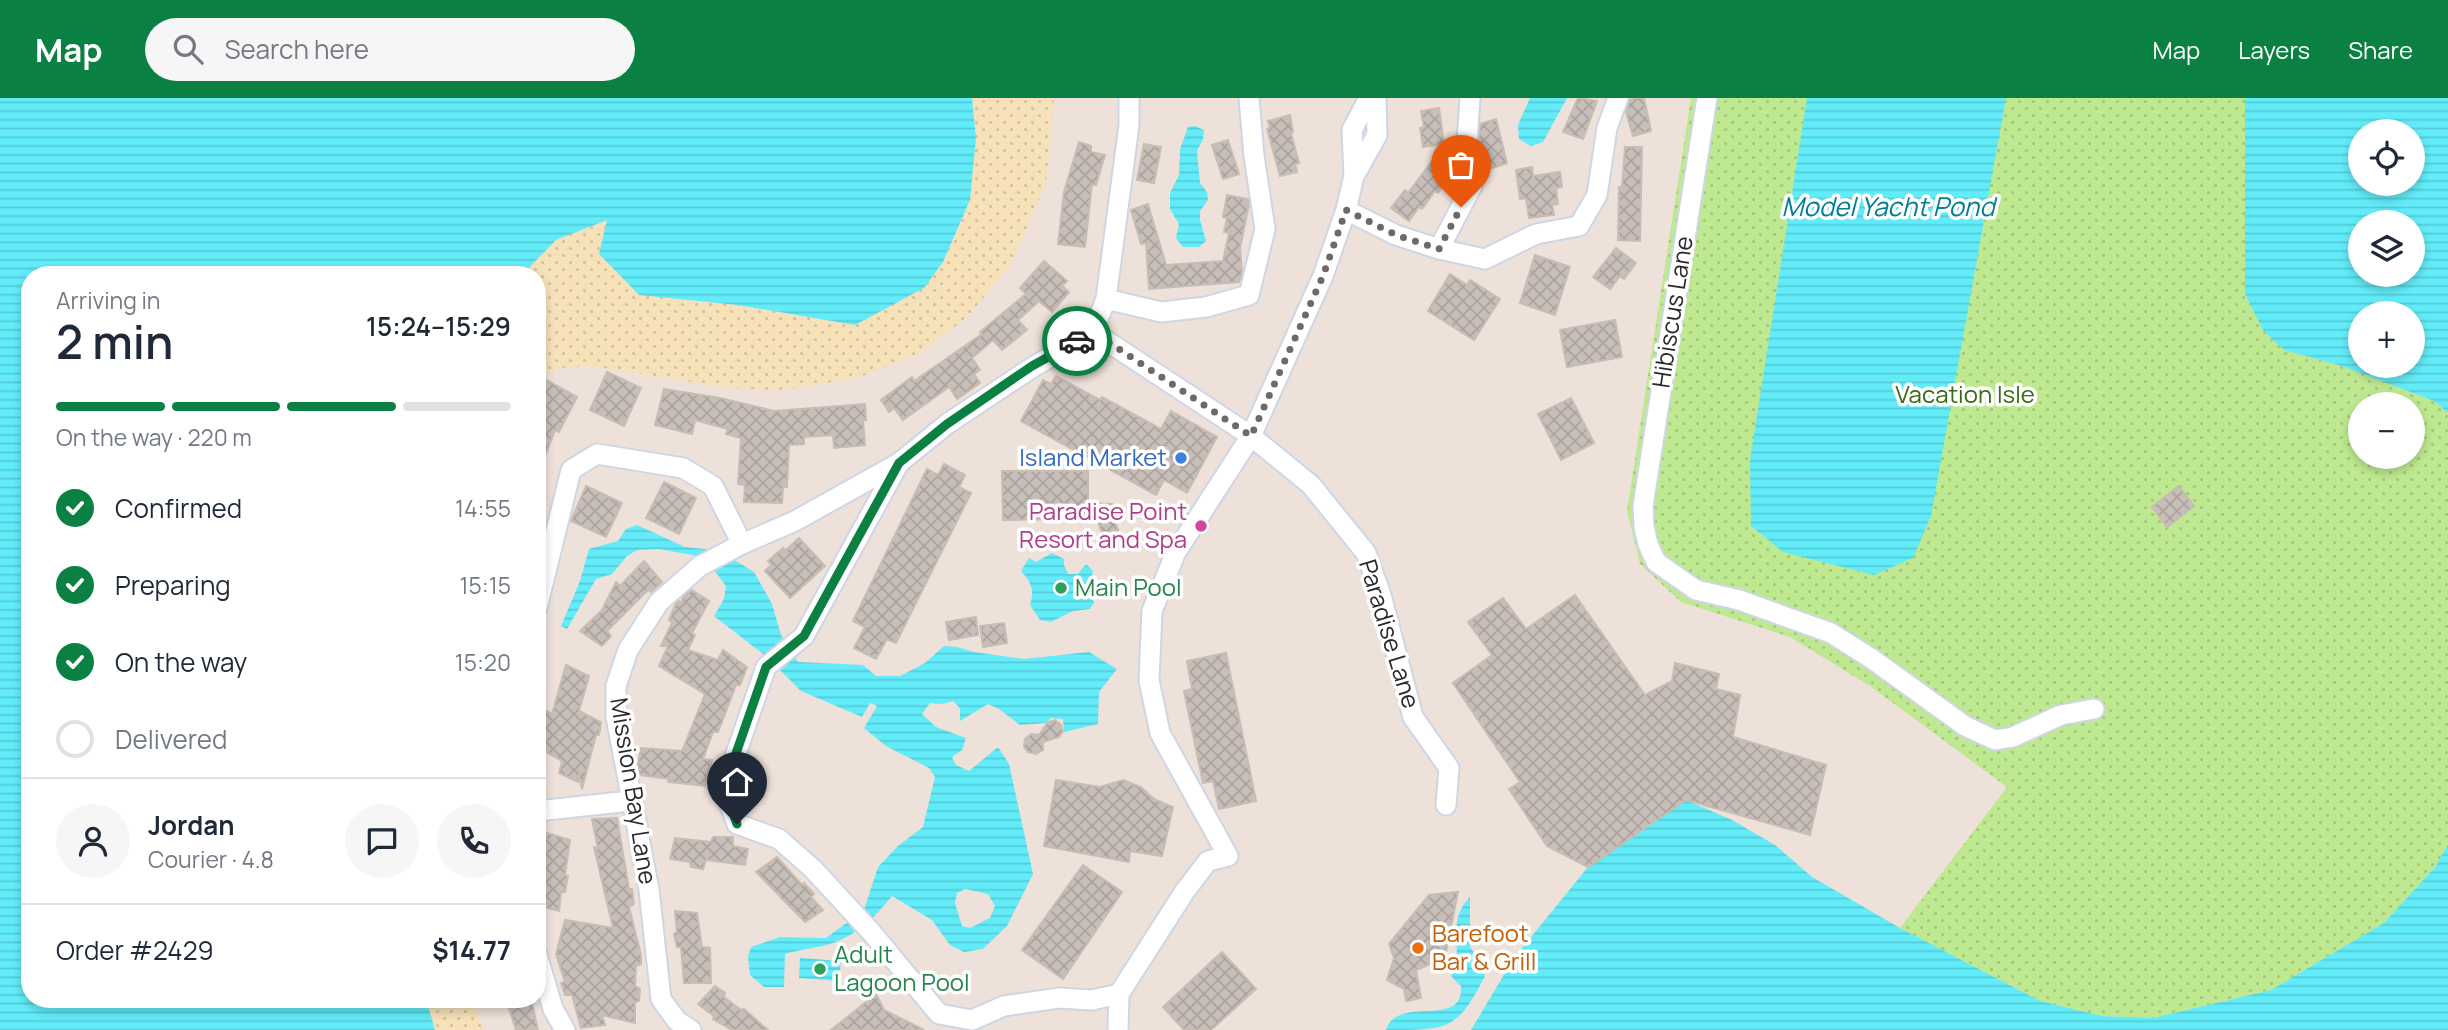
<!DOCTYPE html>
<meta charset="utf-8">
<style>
body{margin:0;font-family:Manrope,sans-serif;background:#f6f6f7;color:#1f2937;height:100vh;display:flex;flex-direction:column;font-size:26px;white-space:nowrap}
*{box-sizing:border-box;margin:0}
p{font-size:23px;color:#747a83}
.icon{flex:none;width:38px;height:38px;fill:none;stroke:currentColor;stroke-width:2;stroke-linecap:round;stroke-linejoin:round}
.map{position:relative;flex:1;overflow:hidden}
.panel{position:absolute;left:21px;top:168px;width:525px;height:742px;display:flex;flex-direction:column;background:#fff;border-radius:28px;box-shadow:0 4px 10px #0003}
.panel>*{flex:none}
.fabs{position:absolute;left:2348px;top:21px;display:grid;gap:14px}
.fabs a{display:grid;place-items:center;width:77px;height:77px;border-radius:50%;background:#fff;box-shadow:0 4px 10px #0003;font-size:35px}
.pin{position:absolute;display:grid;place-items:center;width:60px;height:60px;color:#fff;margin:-72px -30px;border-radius:50% 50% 50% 0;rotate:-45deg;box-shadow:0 0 7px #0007}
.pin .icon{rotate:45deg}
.courier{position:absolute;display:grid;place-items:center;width:70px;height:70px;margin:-35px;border:5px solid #0b8043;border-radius:50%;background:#fff;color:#222;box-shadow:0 2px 9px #0007}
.overview em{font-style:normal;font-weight:600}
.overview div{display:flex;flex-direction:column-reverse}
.overview{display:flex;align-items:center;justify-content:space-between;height:119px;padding:0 35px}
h1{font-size:46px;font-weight:600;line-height:52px}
.bar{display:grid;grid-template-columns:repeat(4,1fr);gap:10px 7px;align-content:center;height:84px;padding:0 35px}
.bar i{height:9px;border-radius:5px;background:#e0e1e3}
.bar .active{background:#0b8043}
.bar p{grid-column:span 4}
.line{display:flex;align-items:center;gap:18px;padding:0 35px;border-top:2px solid #e0e1e3}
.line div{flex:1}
.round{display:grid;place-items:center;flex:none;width:74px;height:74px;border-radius:37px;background:#f6f6f7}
ol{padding:0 35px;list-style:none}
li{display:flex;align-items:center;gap:21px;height:77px}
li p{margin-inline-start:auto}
li .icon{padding:7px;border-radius:50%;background:#0b8043;color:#fff;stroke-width:4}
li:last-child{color:#747a83}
li i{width:38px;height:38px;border:4px solid #e0e1e3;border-radius:50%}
header{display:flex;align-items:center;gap:42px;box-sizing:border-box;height:98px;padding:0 35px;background:#0b8043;color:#fff}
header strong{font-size:33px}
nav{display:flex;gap:38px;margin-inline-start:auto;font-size:24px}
.search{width:490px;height:63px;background:#f6f6f7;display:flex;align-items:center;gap:18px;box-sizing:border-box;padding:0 24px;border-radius:38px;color:#747a83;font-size:26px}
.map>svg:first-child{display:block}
</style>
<header>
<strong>Map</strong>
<div class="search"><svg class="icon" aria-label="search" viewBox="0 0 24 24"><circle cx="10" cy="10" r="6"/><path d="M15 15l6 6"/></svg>Search here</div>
<nav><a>Map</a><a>Layers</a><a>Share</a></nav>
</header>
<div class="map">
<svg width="2448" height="932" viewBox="0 0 2448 932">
<defs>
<pattern id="sand-dots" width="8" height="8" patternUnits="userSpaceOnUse" patternTransform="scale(1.75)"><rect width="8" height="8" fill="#f6e1b9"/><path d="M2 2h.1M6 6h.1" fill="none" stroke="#d3c19f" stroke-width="1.8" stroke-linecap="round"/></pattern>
<pattern id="park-dots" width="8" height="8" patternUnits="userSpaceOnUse" patternTransform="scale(1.75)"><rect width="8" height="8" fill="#bee990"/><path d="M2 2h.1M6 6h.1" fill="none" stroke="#a3c87c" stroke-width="1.8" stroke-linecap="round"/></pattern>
<pattern id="water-rules" width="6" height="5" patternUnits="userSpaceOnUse" patternTransform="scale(1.75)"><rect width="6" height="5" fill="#62ecf9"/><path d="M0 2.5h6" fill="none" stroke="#55cad5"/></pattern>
<pattern id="building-cross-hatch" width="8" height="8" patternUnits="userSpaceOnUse" patternTransform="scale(1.75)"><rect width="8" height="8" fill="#c8beb9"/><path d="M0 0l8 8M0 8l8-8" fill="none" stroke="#aca39f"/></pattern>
</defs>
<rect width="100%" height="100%" fill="#ede1d9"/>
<g fill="url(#sand-dots)">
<path d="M972 0H1054L1046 86 1011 165 967 220 917 256 858 280 774 293 716 288 592 268 559 270 537 280V177H522L556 142 608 122 677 201 738 207 855 227 976 40Z"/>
<path d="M426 901H473L483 932H435Z"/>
</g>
<path fill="url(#park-dots)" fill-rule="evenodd" d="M1691 0H2245V196L2284 252 2342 268 2434 303 2448 315V746L2436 768 2384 825 2271 892 2153 920 2102 918 2040 903 1900 830 2007 689 1870 588 1790 539 1681 504 1640 466 1627 413ZM2361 306H2413V359H2361Z"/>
<g fill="url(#water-rules)" fill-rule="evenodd">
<path d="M0 0H972L976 40 970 102 943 164 924 190 855 227 738 207 639 197 599 156 607 122 556 142 522 177H30V901H426L435 932H0Z"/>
<path d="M1530 0H1567L1543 44 1531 48 1519 41 1518 27Z"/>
<path d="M1807 0H2006L1931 418 1913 460 1874 477 1783 454 1751 428 1750 362Z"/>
<path d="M2245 0H2448V315L2434 303 2342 268 2284 252 2263 232 2245 196ZM2361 33H2413V86H2361ZM2361 124H2413V177H2361ZM2361 215H2413V268H2361Z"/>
<path d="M1195 28 1204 32 1203 41 1197 53 1200 85 1207 94 1208 102 1200 113V122L1206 143 1199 149H1183L1176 140 1179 126 1170 111V95L1179 77 1180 51 1188 29Z"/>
<path d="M637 427 685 449 705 451 736 463 754 474 772 506 781 537 798 564 863 567 876 578H900L925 565 944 548 957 549 974 554 1024 561 1089 554 1117 571 1099 594 1098 626 1064 634 1063 621 1051 620 1046 625 1020 627 999 611 988 606 960 623V610L953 603 942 606 930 605 922 616 936 629 966 640 962 652 952 659 956 667 969 673 998 649 1009 666 1033 776 1007 828 983 851 964 854 950 847 932 822 892 798C876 818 858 836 833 845 817 850 801 851 785 856L784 889H764L750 877 748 859 751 849 780 839 826 840 864 812 878 769 898 748 923 729 935 679 929 670 886 648 864 630 877 608 870 605 862 619 801 593 767 559 714 518 724 501 726 488 717 476 698 458 659 451 637 452 627 458 612 476 596 481 567 531 561 528 580 483 589 451 618 443 626 431ZM965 791 988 796 995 808 990 820 970 830 962 828 955 805 957 795Z"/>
<path d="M1052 455 1064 461V467L1068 476H1078L1086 466 1093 473 1090 494 1094 505 1090 511 1073 513 1051 524 1040 522 1030 507C1035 492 1031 484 1021 473L1029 460 1036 464Z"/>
<path d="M1686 702 1732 722 1775 747 1812 779 1900 830 2040 903 2102 918 2153 920 2271 892 2384 825 2436 768 2448 746V932H1471L1514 860 1588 769Z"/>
<path d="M1470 799V849L1479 862 1485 878C1457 932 1450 932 1386 932 1397 896 1464 932 1461 888L1451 878C1466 852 1444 825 1470 799Z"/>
<path d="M800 860 841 863 839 883 799 880Z"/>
</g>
<g fill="url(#building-cross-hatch)" stroke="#c8bdb3" stroke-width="2">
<path d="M1578 0 1597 3 1583 41 1563 34Z"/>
<path d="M1636 0H1644L1651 33 1633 38 1626 14 1630 2Z"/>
<path d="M1439 10 1444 46 1423 49 1420 30 1424 29 1421 13Z"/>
<path d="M1290 17 1293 34 1291 35 1299 65 1295 66 1297 74 1280 78 1267 31 1270 30 1268 23Z"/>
<path d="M1496 21 1507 65 1487 72 1479 45 1480 26Z"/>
<path d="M1228 42 1239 76 1223 81 1212 47Z"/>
<path d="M1079 44 1091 48V54L1105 57 1096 87 1092 86 1085 149 1058 146 1064 94Z"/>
<path d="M1144 46 1161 49 1154 85 1137 82Z"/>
<path d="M1625 49H1642L1640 143 1618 142 1619 89H1622Z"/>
<path d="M1432 63 1451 77 1438 95 1435 93 1422 111 1419 109 1409 123 1391 110 1405 92 1408 95Z"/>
<path d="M1532 69 1533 78 1560 74 1562 89 1556 90 1558 106 1552 107 1554 117 1529 120 1526 100 1520 101 1516 72Z"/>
<path d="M1227 97 1248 101 1249 106 1240 150 1242 174 1239 184 1149 191 1146 145 1141 146 1131 112 1148 106 1166 167 1223 163 1229 135 1224 134 1227 120 1223 119Z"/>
<path d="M1616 150 1636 165 1624 181 1620 178 1610 191 1593 179Z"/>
<path d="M1535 157 1570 169 1555 217 1520 205Z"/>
<path d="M1044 163 1067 183 1062 188 1069 194 1052 214 1039 203 1018 222 1027 232 1002 252 993 242 972 260 980 272 974 276 980 285 957 301 949 289 903 322 894 310 889 314 881 302 912 279 914 283 982 236 980 234 1026 196 1020 190Z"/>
<path d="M1450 176 1467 187 1470 182 1500 201 1474 242 1428 213Z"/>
<path d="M1615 222 1622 259 1567 269 1560 232Z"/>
<path d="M607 274 641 290 624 328 590 312Z"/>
<path d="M1056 278 1100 302 1102 299 1161 331 1171 313 1217 339 1187 395 1164 382 1156 397 1021 323 1043 282 1051 286Z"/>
<path d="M545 281 577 299 559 334 555 332 538 376 537 296Z"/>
<path d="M664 291 720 300 774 313 865 306 866 322H863L865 347 834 350 833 337 804 339V346L789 347 787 389H783L782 405 744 404 745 387 738 386 741 340 726 336 728 331 695 322 692 336 655 327Z"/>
<path d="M1571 300 1594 345 1561 362 1538 316Z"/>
<path d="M944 366 965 377 959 389 971 395 896 545 887 541 876 561 854 550 865 529 853 523 927 371 938 377Z"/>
<path d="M1002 373H1088V405L1112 406 1117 411 1114 421 1119 435 1117 441 1110 444 1104 441 1097 421 1003 422Z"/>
<path d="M664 384 696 400 679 436 646 420Z"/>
<path d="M586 388 622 405 606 439 571 423Z"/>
<path d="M2179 388 2194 408 2167 429 2152 409Z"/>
<path d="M799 440 825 468 790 500 765 473 771 467 768 463 783 450 786 452Z"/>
<path d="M644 463 662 484 651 494 648 492 607 533 611 538 602 548 580 533 602 512 616 484 620 488Z"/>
<path d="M692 492 709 503 692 535 695 537 688 552 718 562 723 552 747 569 740 587H736L718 634H713L703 661 712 662 705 688 668 684 669 681 640 677 638 667 641 650 682 653 705 596 659 568 668 548H661L672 525 669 522 676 505 679 503 681 505 684 498Z"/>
<path d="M1575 497 1645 597 1672 583 1675 565 1719 576 1716 591 1740 597 1733 639 1826 667 1810 737 1686 702 1588 769 1547 748 1509 691 1520 684 1453 585 1492 557 1468 524 1503 500 1526 531Z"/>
<path d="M976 519 978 537 949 542 946 524Z"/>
<path d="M1004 525 1007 545 983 549 980 528Z"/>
<path d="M1226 555 1256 703 1219 711 1213 683 1203 685 1184 593 1192 591 1187 563Z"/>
<path d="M566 567 589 578 579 613 601 624 599 637H596L582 691 579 676 578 684 559 675 562 663 537 649V608L552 616Z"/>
<path d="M1055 622 1061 627 1063 633 1059 639 1043 644V652L1036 656 1028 654 1024 649 1025 641 1031 636 1039 637 1048 624Z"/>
<path d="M1056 682 1100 689 1123 682 1141 689 1154 701 1173 709 1162 758 1130 753 1129 764 1044 748Z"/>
<path d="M617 720 629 791H632L634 806 629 809 641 857V866L636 868 635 888 640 891 639 903 635 904V925L602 917 605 927 581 930 572 897H565L561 885 565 884 556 856 565 822 613 830 594 749 598 751 592 721Z"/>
<path d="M547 735 570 742 565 777 568 778 565 794H561L559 813 537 807 539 757 544 756Z"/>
<path d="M713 739H733V748L748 751 745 767 706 762 703 771 691 769 690 764 670 761 675 740 711 744Z"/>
<path d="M777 759 802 787 804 785 814 796 811 799 823 812 805 824 756 774Z"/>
<path d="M1083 767 1122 794 1063 881 1022 852Z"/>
<path d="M1458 794 1446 854 1435 864 1416 872 1421 900 1406 903 1404 891 1387 882 1394 860 1389 846 1429 797Z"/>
<path d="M675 813 697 815 702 849 710 850 711 885H684L681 849H677L674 836 677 834Z"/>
<path d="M1222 854 1256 891 1211 932H1184L1163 909Z"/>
<path d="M715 888 725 895 724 899 741 912 744 911 768 932H732L713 921 714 918 698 906Z"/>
<path d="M876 896 884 912 924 932H831Z"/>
<path d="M506 901H531L538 932H516Z"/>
</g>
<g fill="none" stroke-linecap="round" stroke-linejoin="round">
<defs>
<g id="minor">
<path d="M1707 0 1643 408 1644 429 1648 446 1656 464 1696 492 1739 502 1831 535 1872 561 1965 628 1995 642 2013 639 2061 617 2094 611"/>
<path d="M1354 77 1352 32 1369 0"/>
<path d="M1346 112 1396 137 1439 151 1485 161 1536 136 1579 128 1597 97 1607 30 1618 0"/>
<path d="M1439 151 1472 88 1466 57 1470 0"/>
<path d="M1106 201 1161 214 1206 209 1249 197 1265 131 1254 58 1249 0"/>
<path d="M1093 234 1251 338 1311 387 1366 455 1381 497 1413 619 1449 670 1446 707"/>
<path d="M1093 234 1106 201 1129 27V0"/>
<path d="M899 365 804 538 766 569 724 690 737 726 779 741 813 771 872 835 939 916 972 922 1004 908 1059 900 1092 902 1119 896 1185 793 1208 763 1228 758 1160 635 1149 582 1152 513 1176 454 1251 338 1323 178 1346 112 1354 78 1377 37 1376 0"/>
<path d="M537 510 571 372 597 356 683 370 713 388 742 446"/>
<path d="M537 713 630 703"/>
<path d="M537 857 553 911 565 932"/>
<path d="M691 932 677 923 661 901 649 792 616 619V588L628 552 659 504 700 468 742 446 795 423 899 365 947 326 1033 269 1093 234"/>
<path d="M1118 932 1119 896"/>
</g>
</defs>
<use href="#minor" stroke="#ced6e4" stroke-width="23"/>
<use href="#minor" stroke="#fff" stroke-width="19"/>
</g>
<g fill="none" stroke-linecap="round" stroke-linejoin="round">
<path stroke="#6e6967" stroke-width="7" stroke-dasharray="0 12.6" d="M1077 243 1093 234 1251 338 1323 178 1346 112 1396 137 1439 151 1461 109"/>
<path stroke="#0b8043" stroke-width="9" d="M737 726 724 690 766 569 804 538 899 365 947 326 1032 268 1077 243"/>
</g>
<circle fill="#3f7fe0" stroke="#fff" stroke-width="2.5" cx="1181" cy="360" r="7"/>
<circle fill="#d1479c" stroke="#fff" stroke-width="2.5" cx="1201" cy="428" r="7"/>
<g fill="#2e9e5b" stroke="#fff" stroke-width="2.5">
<circle cx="1061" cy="490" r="7"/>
<circle cx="820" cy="871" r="7"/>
</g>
<circle fill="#e8710a" stroke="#fff" stroke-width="2.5" cx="1418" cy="850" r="7"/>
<g text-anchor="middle" stroke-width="7" stroke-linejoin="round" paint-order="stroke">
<g font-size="24" fill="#292929" stroke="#fff">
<text transform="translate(1673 214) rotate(-81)" y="8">Hibiscus Lane</text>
<text transform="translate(1389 536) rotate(73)" y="8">Paradise Lane</text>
<text transform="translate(633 693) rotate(81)" y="8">Mission Bay Lane</text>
</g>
<g font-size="24" fill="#356c13" stroke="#fff">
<text x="1965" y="305">Vacation Isle</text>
</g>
<g font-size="24" fill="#366cbe" stroke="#fff" text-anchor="end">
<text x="1167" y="368">Island Market</text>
</g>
<g font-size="24" fill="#b23c85" stroke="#fff" text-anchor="end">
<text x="1187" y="422">Paradise Point<tspan x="1187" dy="28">Resort and Spa</tspan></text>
</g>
<g font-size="24" fill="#27864d" stroke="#fff" text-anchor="start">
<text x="1075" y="498">Main Pool</text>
<text x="834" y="865">Adult<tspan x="834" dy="28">Lagoon Pool</tspan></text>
</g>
<g font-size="24" fill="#c56008" stroke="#fff" text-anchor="start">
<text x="1432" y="844">Barefoot<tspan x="1432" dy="28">Bar &amp; Grill</tspan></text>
</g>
<g font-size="26" font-style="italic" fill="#037e96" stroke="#fff">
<text x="1888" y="118">Model Yacht Pond</text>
</g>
</g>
</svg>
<div class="fabs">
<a><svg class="icon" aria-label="locate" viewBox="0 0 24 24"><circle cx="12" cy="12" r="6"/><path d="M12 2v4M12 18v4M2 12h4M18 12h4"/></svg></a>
<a><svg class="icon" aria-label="layers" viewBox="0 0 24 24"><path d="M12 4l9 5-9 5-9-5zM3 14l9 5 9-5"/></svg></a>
<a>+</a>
<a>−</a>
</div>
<div class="pin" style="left:1461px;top:109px;background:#ea580c"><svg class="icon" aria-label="bag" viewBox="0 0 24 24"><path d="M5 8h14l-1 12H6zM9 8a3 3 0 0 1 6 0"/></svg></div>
<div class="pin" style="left:737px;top:726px;background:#1f2937"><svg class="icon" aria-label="home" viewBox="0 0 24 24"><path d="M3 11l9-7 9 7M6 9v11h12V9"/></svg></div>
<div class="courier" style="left:1077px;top:243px"><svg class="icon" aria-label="car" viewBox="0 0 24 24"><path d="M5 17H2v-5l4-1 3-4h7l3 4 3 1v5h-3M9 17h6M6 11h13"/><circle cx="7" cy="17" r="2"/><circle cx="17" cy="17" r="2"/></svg></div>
<section class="panel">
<div class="overview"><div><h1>2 min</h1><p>Arriving in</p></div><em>15:24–15:29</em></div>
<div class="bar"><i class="active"></i><i class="active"></i><i class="active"></i><i></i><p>On the way · 220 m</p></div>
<ol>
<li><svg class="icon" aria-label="check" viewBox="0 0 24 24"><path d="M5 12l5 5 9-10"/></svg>Confirmed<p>14:55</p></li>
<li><svg class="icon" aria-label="check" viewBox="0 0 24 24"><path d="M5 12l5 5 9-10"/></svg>Preparing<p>15:15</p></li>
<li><svg class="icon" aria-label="check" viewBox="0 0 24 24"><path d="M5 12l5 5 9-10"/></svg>On the way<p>15:20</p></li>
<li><i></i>Delivered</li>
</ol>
<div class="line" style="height:126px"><a class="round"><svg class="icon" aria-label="person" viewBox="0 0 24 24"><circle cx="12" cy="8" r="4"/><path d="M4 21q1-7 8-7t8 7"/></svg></a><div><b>Jordan</b><p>Courier · 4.8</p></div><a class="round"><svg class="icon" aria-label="chat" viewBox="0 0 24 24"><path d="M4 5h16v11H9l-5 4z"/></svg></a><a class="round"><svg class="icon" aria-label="phone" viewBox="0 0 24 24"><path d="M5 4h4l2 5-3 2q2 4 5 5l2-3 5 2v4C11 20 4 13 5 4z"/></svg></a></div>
<div class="line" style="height:91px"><div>Order #2429</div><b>$14.77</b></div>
</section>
</div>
